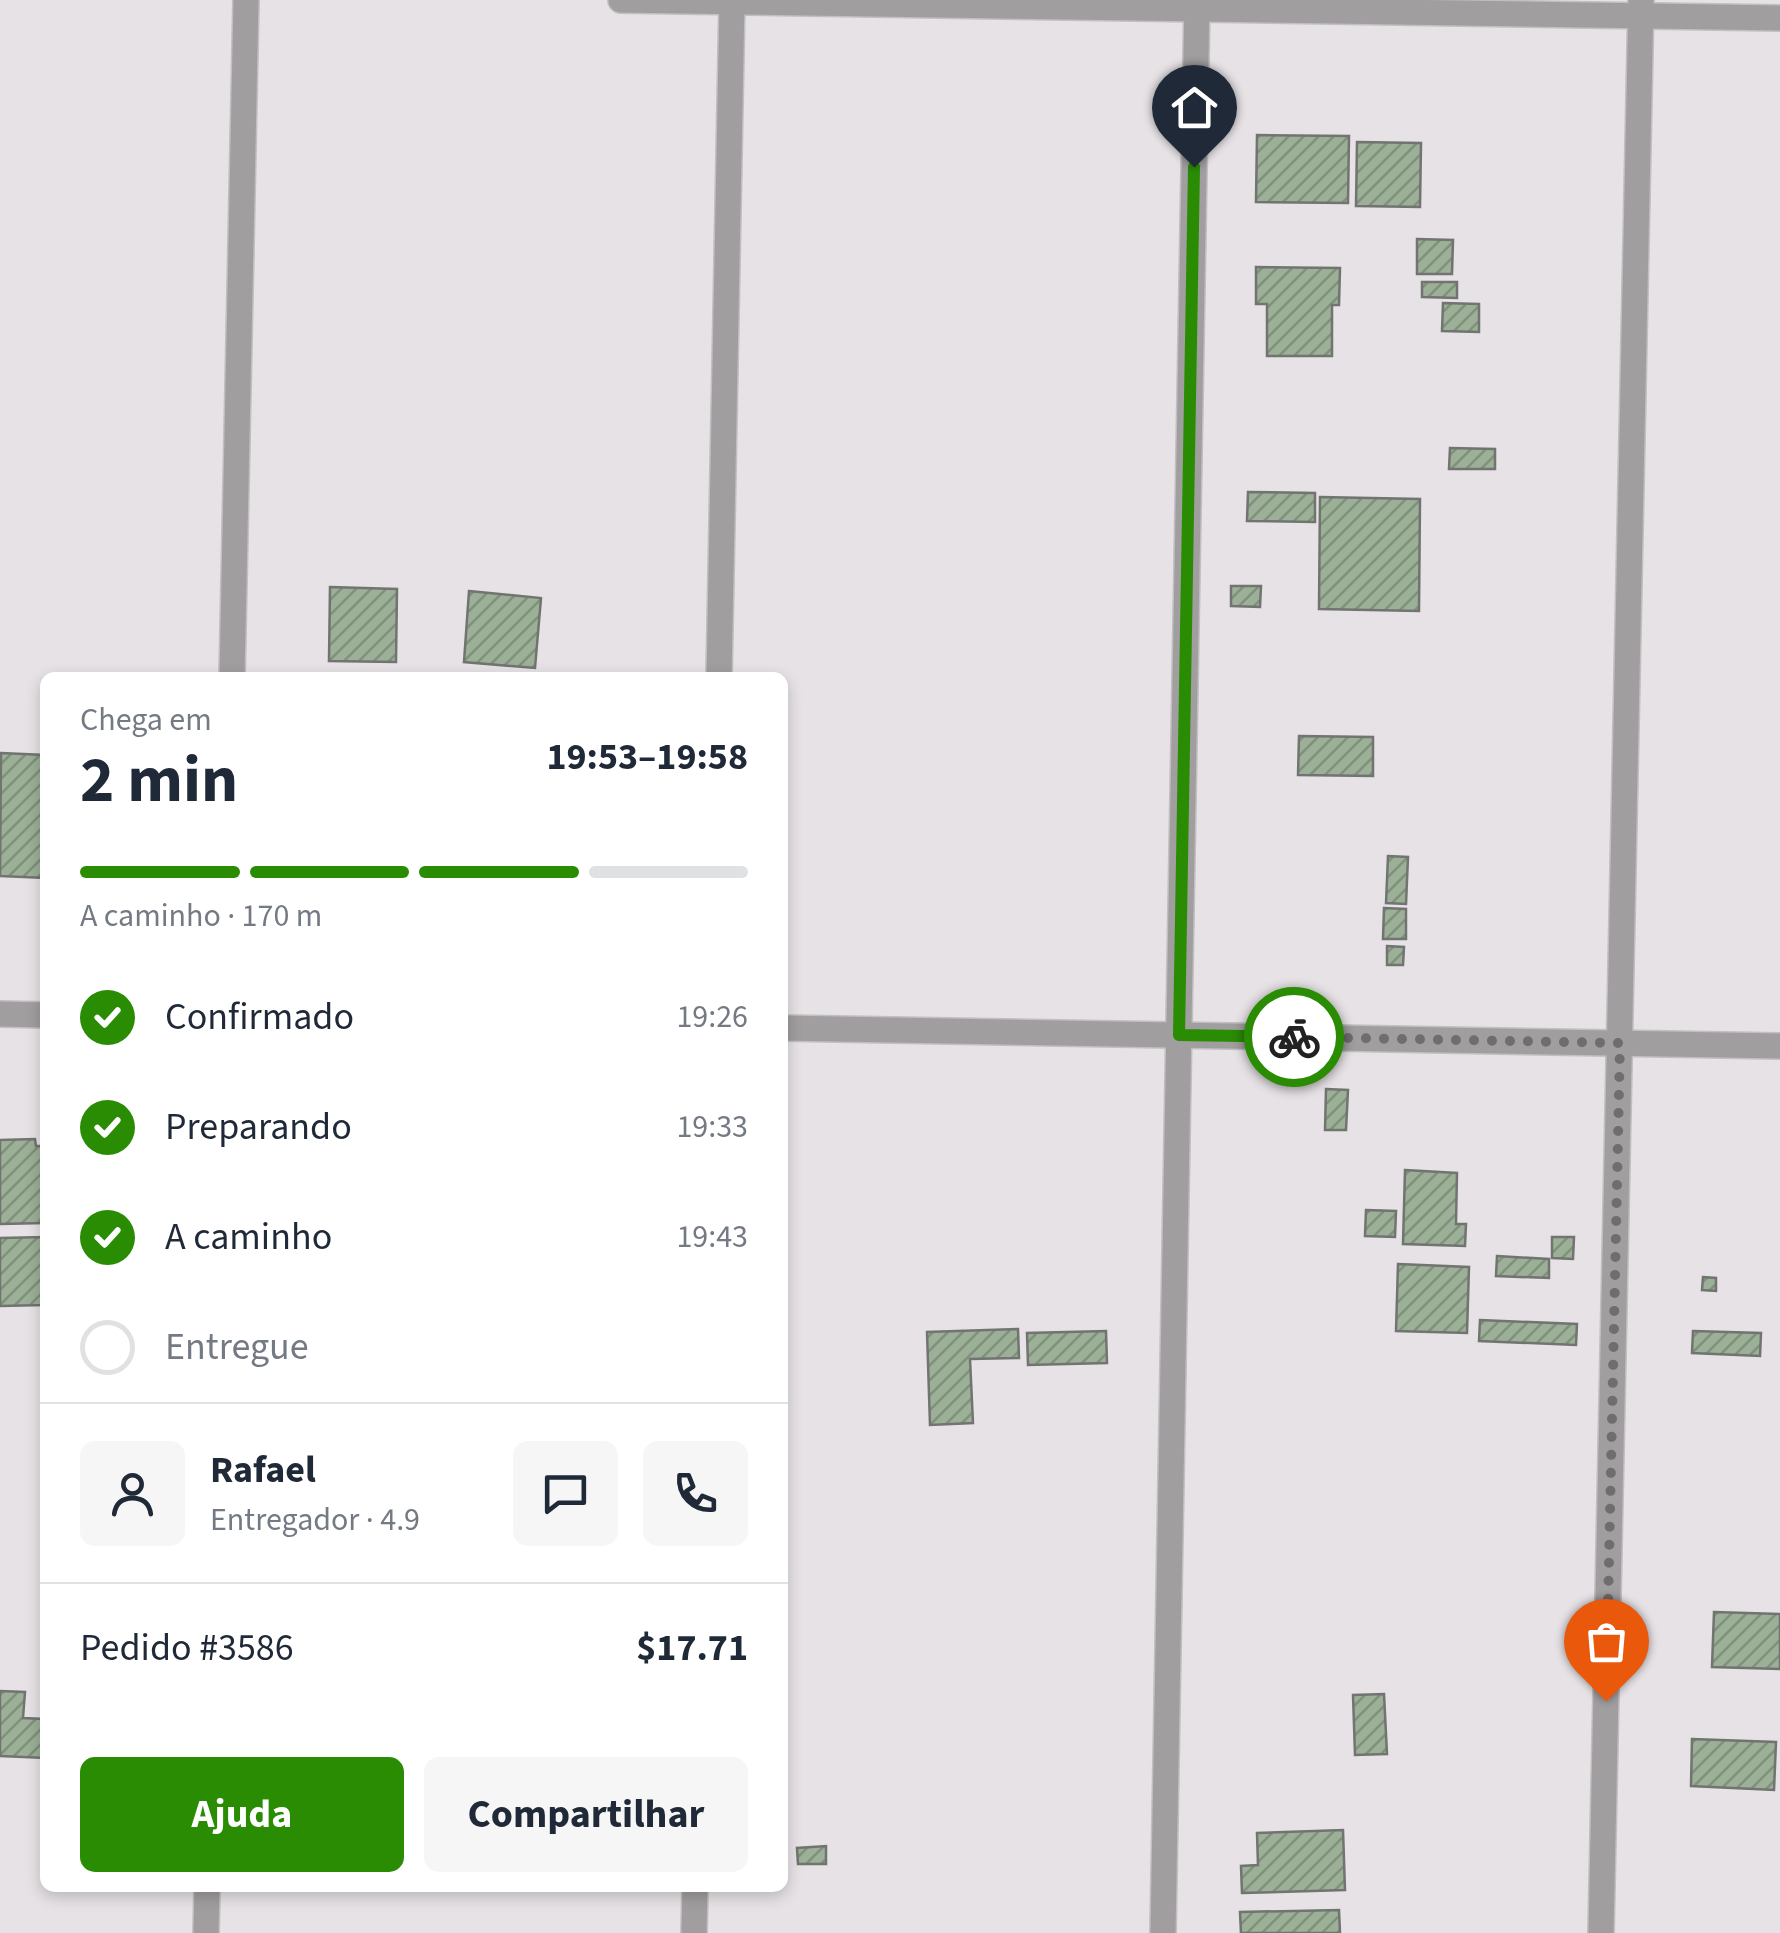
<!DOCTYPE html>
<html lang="pt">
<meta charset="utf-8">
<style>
body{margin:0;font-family:"Source Sans 3",sans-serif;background:#f6f6f7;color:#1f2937;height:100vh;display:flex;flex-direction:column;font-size:38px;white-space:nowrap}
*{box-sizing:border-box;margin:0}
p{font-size:32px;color:#747a83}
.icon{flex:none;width:55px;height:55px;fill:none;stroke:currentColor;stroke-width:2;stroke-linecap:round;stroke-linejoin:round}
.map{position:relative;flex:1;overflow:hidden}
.sheet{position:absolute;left:40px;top:672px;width:748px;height:1220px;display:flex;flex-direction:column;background:#fff;border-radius:15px;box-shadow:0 5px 15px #0003}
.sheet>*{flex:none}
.pin{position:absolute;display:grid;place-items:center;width:85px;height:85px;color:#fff;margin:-102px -42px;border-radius:50% 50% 50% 0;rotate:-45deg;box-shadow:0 0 10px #0007}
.pin .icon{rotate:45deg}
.courier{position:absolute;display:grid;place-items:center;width:100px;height:100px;margin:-50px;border:8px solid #298c03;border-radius:50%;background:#fff;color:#222;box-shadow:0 2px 12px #0007}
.summary em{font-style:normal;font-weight:700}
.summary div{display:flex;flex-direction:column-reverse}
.summary{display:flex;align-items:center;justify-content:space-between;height:170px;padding:0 40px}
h1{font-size:65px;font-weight:700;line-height:75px}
.bar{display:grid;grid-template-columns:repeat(4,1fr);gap:15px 10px;align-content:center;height:120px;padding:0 40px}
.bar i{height:12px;border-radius:8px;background:#e0e1e3}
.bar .on{background:#298c03}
.bar p{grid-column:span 4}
.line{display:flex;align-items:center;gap:25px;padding:0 40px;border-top:2px solid #e0e1e3}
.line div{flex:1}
.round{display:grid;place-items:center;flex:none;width:105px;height:105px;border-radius:15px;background:#f6f6f7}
ol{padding:0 40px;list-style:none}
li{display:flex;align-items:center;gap:30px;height:110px}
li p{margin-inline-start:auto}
li .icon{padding:10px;border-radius:50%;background:#298c03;color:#fff;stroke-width:4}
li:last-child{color:#747a83}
li i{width:55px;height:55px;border:5px solid #e0e1e3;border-radius:50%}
.button{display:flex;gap:20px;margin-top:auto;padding:20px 40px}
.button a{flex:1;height:115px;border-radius:15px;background:#298c03;color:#fff;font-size:40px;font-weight:700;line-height:115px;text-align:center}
.button a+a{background:#f6f6f7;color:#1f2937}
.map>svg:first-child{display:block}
</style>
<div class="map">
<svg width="1780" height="1933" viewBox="0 0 1780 1933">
<defs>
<pattern id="building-hatch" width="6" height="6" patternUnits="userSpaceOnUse" patternTransform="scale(2.5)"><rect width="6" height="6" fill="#9bb096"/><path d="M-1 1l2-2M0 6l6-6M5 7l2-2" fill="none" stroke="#7f907b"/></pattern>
</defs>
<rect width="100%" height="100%" fill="#e6e2e5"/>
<g fill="url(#building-hatch)" stroke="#717470" stroke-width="2.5">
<path d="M1257 135 1349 136 1348 203 1256 202Z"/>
<path d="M1357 142 1421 143 1420 207 1356 206Z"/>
<path d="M1417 239 1453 240 1452 274H1417Z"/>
<path d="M1256 267 1340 268 1339 305H1332V356H1267V304H1256Z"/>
<path d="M1422 282H1457V298L1422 297Z"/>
<path d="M1443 303 1479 304V332L1442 331Z"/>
<path d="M1450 448 1495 449V469H1449Z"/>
<path d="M1248 492 1315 493V522L1247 521Z"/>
<path d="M1320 497 1420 499 1419 611 1319 609Z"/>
<path d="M1231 586H1261L1260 607 1231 606Z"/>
<path d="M330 587 397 589 396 662 329 661Z"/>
<path d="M469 591 541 598 535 668 464 662Z"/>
<path d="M1299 736 1373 737V776L1298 775Z"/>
<path d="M1 753 45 755V878L0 876Z"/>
<path d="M1388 856 1408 857 1406 904 1386 903Z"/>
<path d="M1384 908 1406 909V939H1383Z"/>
<path d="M1387 946 1404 947 1403 965H1387Z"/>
<path d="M1326 1089 1348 1090 1346 1130H1325Z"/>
<path d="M35 1139 36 1146H45V1223L0 1224V1140Z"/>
<path d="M1405 1170 1457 1173 1456 1224H1466L1465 1246 1403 1244Z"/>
<path d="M1366 1210 1396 1211 1395 1237 1365 1236Z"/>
<path d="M45 1237V1305L0 1306V1238Z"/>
<path d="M1552 1237H1574L1573 1259 1552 1258Z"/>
<path d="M1497 1256 1549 1259V1278L1496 1276Z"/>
<path d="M1398 1264 1469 1267 1467 1333 1396 1331Z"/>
<path d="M1703 1277 1716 1278V1291L1702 1290Z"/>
<path d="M1480 1320 1577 1324 1576 1345 1479 1341Z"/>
<path d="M1018 1329 1019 1358 970 1359 973 1423 930 1425 927 1332Z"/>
<path d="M1106 1331 1107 1363 1028 1365 1027 1333Z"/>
<path d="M1693 1331 1761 1333 1760 1356 1692 1353Z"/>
<path d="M1714 1612 1780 1614V1669L1712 1667Z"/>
<path d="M0 1691 25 1692 23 1718 45 1719V1758L0 1756Z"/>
<path d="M1384 1694 1387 1754 1355 1755 1353 1695Z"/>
<path d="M1692 1739 1776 1742 1774 1790 1691 1786Z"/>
<path d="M1343 1830 1345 1890 1242 1893 1241 1866 1258 1865 1257 1833Z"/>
<path d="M826 1846V1864H798L797 1848Z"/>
<path d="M1339 1910 1340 1933H1241L1240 1912Z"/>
</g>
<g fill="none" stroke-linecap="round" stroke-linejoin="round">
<defs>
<g id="minor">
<path d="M621 0 1780 18"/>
<path d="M232 678 246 0"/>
<path d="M719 678 732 0"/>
<path d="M0 1014 45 1015"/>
<path d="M782 1028 1780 1046"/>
<path d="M206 1933 207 1888"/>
<path d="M694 1933 695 1888"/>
<path d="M1163 1933 1197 0"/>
<path d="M1601 1933 1641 0"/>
</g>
</defs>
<use href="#minor" stroke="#c2bec1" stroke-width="28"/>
<use href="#minor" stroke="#a09e9f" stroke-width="25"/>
</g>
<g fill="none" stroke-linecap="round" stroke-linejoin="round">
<path stroke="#706d6f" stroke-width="10" stroke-dasharray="0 18" d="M1294 1037 1620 1043 1606 1701"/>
<path stroke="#298c03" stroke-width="12" d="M1194 167 1179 1035 1294 1037"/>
</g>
</svg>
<div class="pin" style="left:1606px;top:1701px;background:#ea580c"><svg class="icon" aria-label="bag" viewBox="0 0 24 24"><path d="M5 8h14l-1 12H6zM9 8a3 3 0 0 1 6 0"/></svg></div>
<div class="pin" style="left:1194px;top:167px;background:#1f2937"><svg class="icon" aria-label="home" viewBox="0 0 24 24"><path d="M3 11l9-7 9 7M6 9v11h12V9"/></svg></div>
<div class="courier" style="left:1294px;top:1037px"><svg class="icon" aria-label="bike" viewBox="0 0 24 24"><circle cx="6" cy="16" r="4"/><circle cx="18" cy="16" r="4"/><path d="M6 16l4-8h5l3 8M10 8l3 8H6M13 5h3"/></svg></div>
<section class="sheet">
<div class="summary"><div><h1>2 min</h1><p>Chega em</p></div><em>19:53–19:58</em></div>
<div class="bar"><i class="on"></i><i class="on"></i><i class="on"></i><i></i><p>A caminho · 170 m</p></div>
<ol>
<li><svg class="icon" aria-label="check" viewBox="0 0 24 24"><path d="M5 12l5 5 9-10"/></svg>Confirmado<p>19:26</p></li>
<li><svg class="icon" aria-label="check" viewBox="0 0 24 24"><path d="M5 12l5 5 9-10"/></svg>Preparando<p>19:33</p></li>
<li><svg class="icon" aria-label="check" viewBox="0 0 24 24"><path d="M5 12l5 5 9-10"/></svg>A caminho<p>19:43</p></li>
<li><i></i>Entregue</li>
</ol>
<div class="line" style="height:180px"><a class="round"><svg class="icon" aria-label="person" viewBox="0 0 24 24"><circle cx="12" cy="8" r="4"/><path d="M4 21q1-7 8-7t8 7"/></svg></a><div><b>Rafael</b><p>Entregador · 4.9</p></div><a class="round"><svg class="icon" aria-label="chat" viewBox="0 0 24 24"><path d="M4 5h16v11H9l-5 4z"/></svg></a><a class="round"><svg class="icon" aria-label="phone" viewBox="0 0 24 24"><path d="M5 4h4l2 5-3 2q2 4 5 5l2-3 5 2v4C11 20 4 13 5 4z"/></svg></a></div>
<div class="line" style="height:130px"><div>Pedido #3586</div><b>$17.71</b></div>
<div class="button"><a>Ajuda</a><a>Compartilhar</a></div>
</section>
</div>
